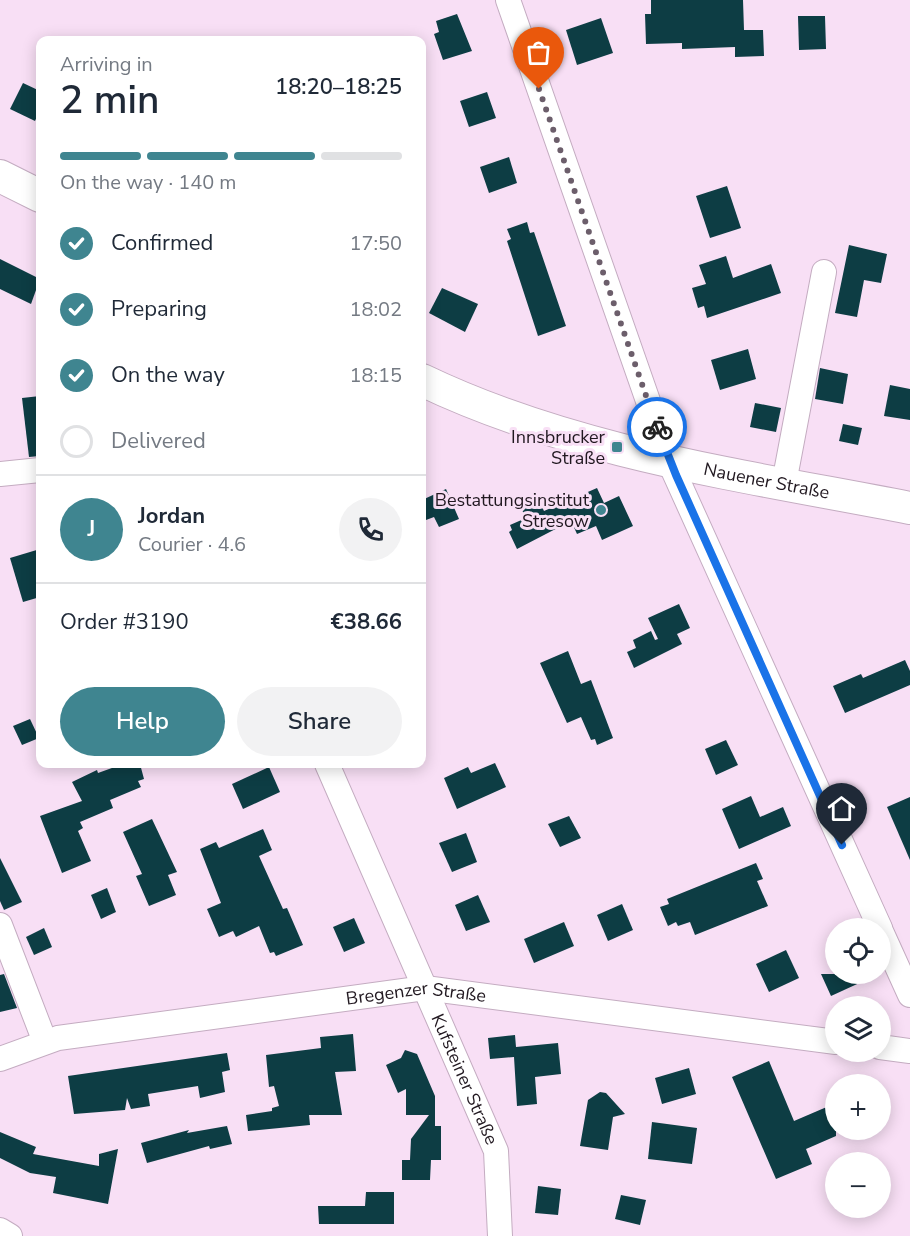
<!DOCTYPE html>
<meta charset="utf-8">
<style>
body{margin:0;font-family:"Nunito Sans",sans-serif;background:#f2f2f3;color:#1f2937;height:100vh;display:flex;flex-direction:column;font-size:22px;white-space:nowrap}
*{box-sizing:border-box;margin:0}
p{font-size:20px;color:#747a83}
.icon{flex:none;width:33px;height:33px;fill:none;stroke:currentColor;stroke-width:2;stroke-linecap:round;stroke-linejoin:round}
.map{position:relative;flex:1;overflow:hidden}
.side{position:absolute;left:36px;top:36px;width:390px;height:732px;display:flex;flex-direction:column;background:#fff;border-radius:12px;box-shadow:0 3px 15px #0003}
.side>*{flex:none}
.buttons{position:absolute;left:825px;top:918px;display:grid;gap:12px}
.buttons a{display:grid;place-items:center;width:66px;height:66px;border-radius:50%;background:#fff;box-shadow:0 3px 15px #0003;font-size:30px}
.pin{position:absolute;display:grid;place-items:center;width:51px;height:51px;color:#fff;margin:-62px -26px;border-radius:50% 50% 50% 0;rotate:-45deg;box-shadow:0 0 6px #0007}
.pin .icon{rotate:45deg}
.courier{position:absolute;display:grid;place-items:center;width:60px;height:60px;margin:-30px;border:4px solid #1a73e8;border-radius:50%;background:#fff;color:#222;box-shadow:0 2px 8px #0007}
.overview em{font-style:normal;font-weight:600}
.overview div{display:flex;flex-direction:column-reverse}
.overview{display:flex;align-items:center;justify-content:space-between;height:102px;padding:0 24px}
h1{font-size:39px;font-weight:600;line-height:45px}
.bar{display:grid;grid-template-columns:repeat(4,1fr);gap:9px 6px;align-content:center;height:72px;padding:0 24px}
.bar i{height:8px;border-radius:4px;background:#e0e1e3}
.bar .active{background:#3f8590}
.bar p{grid-column:span 4}
.line{display:flex;align-items:center;gap:15px;padding:0 24px;border-top:2px solid #e0e1e3}
.line div{flex:1}
.round{display:grid;place-items:center;flex:none;width:63px;height:63px;border-radius:32px;background:#f2f2f3}
ol{padding:0 24px;list-style:none}
li{display:flex;align-items:center;gap:18px;height:66px}
li p{margin-inline-start:auto}
li .icon{padding:6px;border-radius:50%;background:#3f8590;color:#fff;stroke-width:4}
li:last-child{color:#747a83}
li i{width:33px;height:33px;border:3px solid #e0e1e3;border-radius:50%}
.primary-button{display:flex;gap:12px;margin-top:auto;padding:12px 24px}
.primary-button a{flex:1;height:69px;border-radius:36px;background:#3f8590;color:#fff;font-size:24px;font-weight:600;line-height:69px;text-align:center}
.primary-button a+a{background:#f2f2f3;color:#1f2937}
.map>svg:first-child{display:block}
</style>
<div class="map">
<svg width="910" height="1236" viewBox="0 0 910 1236">
<rect width="100%" height="100%" fill="#f8dff5"/>
<g fill="#0d3d44">
<path d="M651 0H743L744 30H763L764 56 735 57V47L682 49V43L646 44 645 14H651Z"/>
<path d="M457 14 472 51 443 60 434 34 439 32 436 21Z"/>
<path d="M798 16H825L826 49 799 50Z"/>
<path d="M601 18 613 53 577 65 566 30Z"/>
<path d="M23 83 40 91V110L35 121 10 109Z"/>
<path d="M487 92 496 118 469 127 460 101Z"/>
<path d="M509 157 517 183 489 193 480 167Z"/>
<path d="M727 186 741 228 710 238 696 196Z"/>
<path d="M527 222 530 233 534 232 566 326 538 336 507 241 511 239 507 229Z"/>
<path d="M849 245 887 254 881 283 864 280 857 317 835 313Z"/>
<path d="M726 256 733 278 771 264 781 293 707 318 704 306 698 308 692 288 706 284 699 265Z"/>
<path d="M0 259 40 279 31 304 0 289Z"/>
<path d="M442 288 478 304 465 332 429 313Z"/>
<path d="M748 349 756 379 720 390 711 360Z"/>
<path d="M820 368 848 374 843 404 815 399Z"/>
<path d="M890 385 910 389V420L884 416Z"/>
<path d="M40 396V456L29 457 22 398Z"/>
<path d="M755 403 781 408 776 432 750 427Z"/>
<path d="M843 424 862 428 858 445 839 441Z"/>
<path d="M597 488 604 503 619 496 633 526 602 540 596 526 577 534 571 521 517 549 509 532 512 530 510 525 526 518 518 502 536 494 544 511Z"/>
<path d="M446 489 459 519 439 527 434 517 426 520 422 500Z"/>
<path d="M40 549V597L23 602 10 558Z"/>
<path d="M679 604 690 628 677 634 682 644 634 668 627 652 636 648 633 640 651 631 655 640 658 639 648 618Z"/>
<path d="M568 651 581 684 591 680 613 738 597 745 595 739 591 740 581 717 567 723 540 663Z"/>
<path d="M905 660 910 671V685L845 713 833 686 861 674 863 678Z"/>
<path d="M30 719 39 738 22 745 13 726Z"/>
<path d="M726 740 738 765 716 775 705 749Z"/>
<path d="M495 763 506 787 457 809 444 778 468 767 471 773Z"/>
<path d="M123 764H140L144 779 138 781 141 787 110 800 113 808 80 822 83 828 78 831 91 861 62 873 40 816 82 801 72 782 97 770 98 773Z"/>
<path d="M269 767 280 792 243 809 232 784Z"/>
<path d="M751 796 760 817 783 807 791 826 739 849 722 809Z"/>
<path d="M910 797V860L887 807Z"/>
<path d="M569 816 581 838 560 847 548 824Z"/>
<path d="M152 819 177 872 168 875 176 895 149 906 136 876 142 874 123 832Z"/>
<path d="M263 829 272 850 259 856 283 909 287 908 303 945 276 956 274 952 270 953 259 926 236 937 233 931 219 937 207 909 221 903 200 849 216 842 219 848Z"/>
<path d="M466 833 477 862 452 872 439 843Z"/>
<path d="M0 858 22 902 4 910 0 901Z"/>
<path d="M756 863 763 879 757 881 768 906 695 935 690 922 678 926 676 922 668 926 660 907 669 904 667 899Z"/>
<path d="M107 888 116 912 101 919 91 895Z"/>
<path d="M478 895 490 922 466 931 455 905Z"/>
<path d="M622 904 633 930 608 941 597 915Z"/>
<path d="M354 918 365 943 344 952 333 927Z"/>
<path d="M564 922 574 946 534 963 524 939Z"/>
<path d="M44 928 52 947 34 955 26 937Z"/>
<path d="M786 950 799 978 769 992 756 964Z"/>
<path d="M4 974 17 1008 0 1012V975Z"/>
<path d="M821 974H879L831 996Z"/>
<path d="M353 1034 356 1071 335 1072 342 1115H309L310 1125 248 1131 246 1115 272 1111V1108L279 1106 274 1086 269 1087 266 1055 321 1048 320 1037Z"/>
<path d="M515 1035 516 1047 558 1043 561 1074 535 1077 537 1104 517 1106 514 1057 490 1059 488 1038Z"/>
<path d="M405 1050 417 1054 435 1096V1126H441V1160H431L430 1180H402V1160H410L411 1139 429 1115H406V1089L398 1093 386 1065 401 1058Z"/>
<path d="M227 1053 230 1070 222 1072 225 1092 200 1098 198 1086 148 1094 150 1106 131 1109 127 1098 125 1110 74 1114 68 1076Z"/>
<path d="M769 1061 794 1121 836 1103V1136L806 1149 812 1164 776 1179 732 1077Z"/>
<path d="M689 1068 696 1094 662 1104 655 1078Z"/>
<path d="M600 1092 606 1093 625 1114 613 1117 608 1150 580 1146 588 1100Z"/>
<path d="M652 1122 697 1128 692 1164 648 1159Z"/>
<path d="M227 1126 232 1144 210 1149 209 1146 147 1163 141 1143 189 1130 187 1133Z"/>
<path d="M0 1132 36 1147 33 1154 99 1166V1154L118 1149 108 1204 53 1193 56 1177 30 1173 0 1158Z"/>
<path d="M538 1186 561 1189 558 1215 535 1213Z"/>
<path d="M366 1192H394V1224H319L318 1206H365Z"/>
<path d="M621 1195 646 1200 640 1225 615 1219Z"/>
</g>
<g fill="none" stroke-linecap="round" stroke-linejoin="round">
<defs>
<g id="minor">
<path d="M508 0 669 461 880 928"/>
<path d="M0 474 40 470"/>
<path d="M784 483 824 272"/>
<path id="s1" d="M327 764 496 1151 500 1236"/>
<path d="M0 925 45 1042"/>
<path d="M880 929 910 995"/>
<path d="M880 1047 910 1051"/>
<path id="s2" d="M0 1059 58 1038 425 988 836 1042"/>
<path d="M0 1230 10 1236"/>
</g>
<g id="major">
<path d="M0 176 40 196"/>
<path id="s3" d="M422 380C574 453 746 476 910 508"/>
</g>
</defs>
<use href="#minor" stroke="#c4acc1" stroke-width="26"/>
<use href="#major" stroke="#c4acc1" stroke-width="34"/>
<use href="#minor" stroke="#fff" stroke-width="24"/>
<use href="#major" stroke="#fff" stroke-width="32"/>
</g>
<g fill="none" stroke-linecap="round" stroke-linejoin="round">
<path stroke="#6c5e6b" stroke-width="6" stroke-dasharray="0 10.8" d="M539 89 657 427"/>
<path stroke="#1a73e8" stroke-width="8" d="M657 427 676 475 842 845"/>
</g>
<g fill="#3f8590" stroke="#f8dff5" stroke-width="2">
<rect x="611" y="441" width="12" height="12" rx="3"/>
<circle cx="601" cy="510" r="6"/>
</g>
<g text-anchor="middle" stroke-width="6" stroke-linejoin="round" paint-order="stroke">
<g font-size="18" fill="#211820" stroke="#f8dff5" text-anchor="end">
<text x="605" y="443">Innsbrucker<tspan x="605" dy="21">Straße</tspan></text>
<text x="589" y="506">Bestattungsinstitut<tspan x="589" dy="21">Stresow</tspan></text>
</g>
<g font-size="18" fill="#211820" stroke="#f8dff5">
<text dy="6" stroke="none"><textPath href="#s3" startOffset="360">Nauener Straße</textPath></text>
<text dy="6" stroke="none"><textPath href="#s2" startOffset="423">Bregenzer Straße</textPath></text>
<text dy="6" stroke="none"><textPath href="#s1" startOffset="344">Kufsteiner Straße</textPath></text>
</g>
</g>
</svg>
<div class="buttons">
<a><svg class="icon" aria-label="locate" viewBox="0 0 24 24"><circle cx="12" cy="12" r="6"/><path d="M12 2v4M12 18v4M2 12h4M18 12h4"/></svg></a>
<a><svg class="icon" aria-label="layers" viewBox="0 0 24 24"><path d="M12 4l9 5-9 5-9-5zM3 14l9 5 9-5"/></svg></a>
<a>+</a>
<a>−</a>
</div>
<div class="pin" style="left:539px;top:89px;background:#ea580c"><svg class="icon" aria-label="bag" viewBox="0 0 24 24"><path d="M5 8h14l-1 12H6zM9 8a3 3 0 0 1 6 0"/></svg></div>
<div class="pin" style="left:842px;top:845px;background:#1f2937"><svg class="icon" aria-label="home" viewBox="0 0 24 24"><path d="M3 11l9-7 9 7M6 9v11h12V9"/></svg></div>
<div class="courier" style="left:657px;top:427px"><svg class="icon" aria-label="bike" viewBox="0 0 24 24"><circle cx="6" cy="16" r="4"/><circle cx="18" cy="16" r="4"/><path d="M6 16l4-8h5l3 8M10 8l3 8H6M13 5h3"/></svg></div>
<section class="side">
<div class="overview"><div><h1>2 min</h1><p>Arriving in</p></div><em>18:20–18:25</em></div>
<div class="bar"><i class="active"></i><i class="active"></i><i class="active"></i><i></i><p>On the way · 140 m</p></div>
<ol>
<li><svg class="icon" aria-label="check" viewBox="0 0 24 24"><path d="M5 12l5 5 9-10"/></svg>Confirmed<p>17:50</p></li>
<li><svg class="icon" aria-label="check" viewBox="0 0 24 24"><path d="M5 12l5 5 9-10"/></svg>Preparing<p>18:02</p></li>
<li><svg class="icon" aria-label="check" viewBox="0 0 24 24"><path d="M5 12l5 5 9-10"/></svg>On the way<p>18:15</p></li>
<li><i></i>Delivered</li>
</ol>
<div class="line" style="height:108px"><b class="round" style="background:#3f8590;color:#fff">J</b><div><b>Jordan</b><p>Courier · 4.6</p></div><a class="round"><svg class="icon" aria-label="phone" viewBox="0 0 24 24"><path d="M5 4h4l2 5-3 2q2 4 5 5l2-3 5 2v4C11 20 4 13 5 4z"/></svg></a></div>
<div class="line" style="height:78px"><div>Order #3190</div><b>€38.66</b></div>
<div class="primary-button"><a>Help</a><a>Share</a></div>
</section>
</div>
